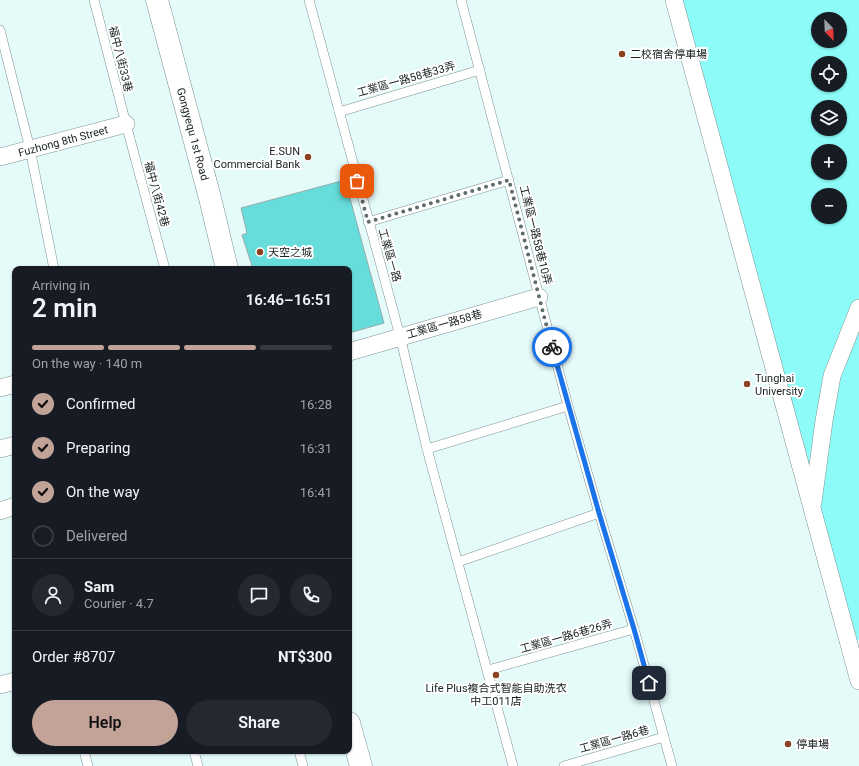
<!DOCTYPE html>
<meta charset="utf-8">
<style>
body{margin:0;font-family:Roboto,"Noto Sans TC",sans-serif;background:#242831;color:#f1f3f6;height:100vh;display:flex;flex-direction:column;font-size:15px;white-space:nowrap}
*{box-sizing:border-box;margin:0}
p{font-size:13px;color:#9ea1a6}
.icon{flex:none;width:22px;height:22px;fill:none;stroke:currentColor;stroke-width:2;stroke-linecap:round;stroke-linejoin:round}
.map{position:relative;flex:1;overflow:hidden}
.side{position:absolute;left:12px;top:266px;width:340px;height:488px;display:flex;flex-direction:column;background:#171b24;border-radius:8px;box-shadow:0 1px 3px #0004}
.side>*{flex:none}
.needle{width:26px;rotate:157deg}
.fabs{position:absolute;left:811px;top:12px;display:grid;gap:8px}
.fabs a{display:grid;place-items:center;width:36px;height:36px;border-radius:50%;background:#171b24;box-shadow:0 1px 3px #0004;font-size:20px}
.pin{position:absolute;display:grid;place-items:center;width:34px;height:34px;color:#fff;margin:-17px;border-radius:8px;box-shadow:0 2px 6px #0006}
.courier{position:absolute;display:grid;place-items:center;width:40px;height:40px;margin:-20px;border:3px solid #1a73e8;border-radius:50%;background:#fff;color:#222;box-shadow:0 1px 5px #0007}
.overview em{font-style:normal;font-weight:600}
.overview div{display:flex;flex-direction:column-reverse}
.overview{display:flex;align-items:center;justify-content:space-between;height:68px;padding:0 20px}
h1{font-size:26px;font-weight:600;line-height:30px}
.bar{display:grid;grid-template-columns:repeat(4,1fr);gap:6px 4px;align-content:center;height:48px;padding:0 20px}
.bar i{height:5px;border-radius:3px;background:#363941}
.bar .active{background:#c3a397}
.bar p{grid-column:span 4}
.line{display:flex;align-items:center;gap:10px;padding:0 20px;border-top:1px solid #363941}
.line div{flex:1}
.round{display:grid;place-items:center;flex:none;width:42px;height:42px;border-radius:21px;background:#242831}
ol{padding:0 20px;list-style:none}
li{display:flex;align-items:center;gap:12px;height:44px}
li p{margin-inline-start:auto}
li .icon{padding:4px;border-radius:50%;background:#c3a397;color:#111;stroke-width:4}
li:last-child{color:#9ea1a6}
li i{width:22px;height:22px;border:2px solid #363941;border-radius:50%}
.button{display:flex;gap:8px;margin-top:auto;padding:8px 20px}
.button a{flex:1;height:46px;border-radius:24px;background:#c3a397;color:#111;font-size:16px;font-weight:600;line-height:46px;text-align:center}
.button a+a{background:#242831;color:#f1f3f6}
.map>svg:first-child{display:block}
</style>
<div class="map">
<svg width="859" height="766" viewBox="0 0 859 766">
<rect width="100%" height="100%" fill="#e4fbfa"/>
<path fill="#8dfcf8" fill-rule="evenodd" d="M676 0H859V640L847 641ZM818 19H840V41H818ZM818 63H840V85H818ZM818 107H840V129H818ZM818 151H840V173H818ZM818 195H840V217H818Z"/>
<path fill="#66ddda" stroke="#96acab" d="M345 180 384 323 349 333V269H253L242 235 247 233 241 208Z"/>
<g fill="none" stroke-linecap="round" stroke-linejoin="round">
<defs>
<g id="service">
<path d="M94 0 126 124 165 269"/>
<path d="M309 0 400 336 427 449 513 766"/>
<path d="M461 0 568 406 599 513 634 629 672 766"/>
<path d="M0 30 30 149 54 269"/>
<path d="M339 112 480 70"/>
<path d="M368 222 509 180"/>
<path d="M427 449 568 406"/>
<path d="M458 562 599 513"/>
<path d="M488 670 634 629"/>
<path d="M84 751 88 766"/>
<path d="M194 751 198 766"/>
<path d="M299 751 303 766"/>
<path d="M564 766 664 737"/>
</g>
<g id="minor">
<path d="M674 0 859 681"/>
<path d="M0 157 126 124"/>
<path d="M349 352 539 297"/>
<path d="M0 388 15 384"/>
<path d="M0 449 15 445"/>
<path d="M813 502 824 421 832 376 859 308"/>
<path d="M0 511 15 506"/>
<path d="M0 685 15 681"/>
</g>
<g id="tertiary">
<path d="M157 0 210 198 227 269"/>
<path d="M349 723 361 766"/>
</g>
</defs>
<use href="#service" stroke="#7e9392" stroke-width="10"/>
<use href="#minor" stroke="#7e9392" stroke-width="18"/>
<use href="#tertiary" stroke="#7e9392" stroke-width="23"/>
<use href="#service" stroke="#fff" stroke-width="9"/>
<use href="#minor" stroke="#fff" stroke-width="17"/>
<use href="#tertiary" stroke="#fff" stroke-width="22"/>
</g>
<g fill="none" stroke-linecap="round" stroke-linejoin="round">
<path stroke="#5f6d6c" stroke-width="4" stroke-dasharray="0 7.2" d="M357 181 368 222 509 180 552 347"/>
<path stroke="#1a73e8" stroke-width="5" d="M552 347 599 513 634 629 649 683"/>
</g>
<g fill="#8a4222" stroke="#fff" stroke-width="1.5">
<circle cx="622" cy="54" r="4"/>
<circle cx="308" cy="157" r="4"/>
<circle cx="260" cy="252" r="4"/>
<circle cx="747" cy="384" r="4"/>
<circle cx="496" cy="675" r="4"/>
<circle cx="788" cy="744" r="4"/>
</g>
<g text-anchor="middle" stroke-width="4" stroke-linejoin="round" paint-order="stroke">
<g font-size="11" fill="#182020" stroke="#fff" text-anchor="start">
<text x="630" y="58">二校宿舍停車場</text>
<text x="300" y="155" text-anchor="end">E.SUN<tspan x="300" dy="13">Commercial Bank</tspan></text>
<text x="268" y="256">天空之城</text>
<text x="755" y="382">Tunghai<tspan x="755" dy="13">University</tspan></text>
<text x="496" y="692" text-anchor="middle">Life Plus複合式智能自助洗衣<tspan x="496" dy="13">中工011店</tspan></text>
<text x="796" y="748">停車場</text>
</g>
<g font-size="11" fill="#182020" stroke="#fff">
<text transform="translate(121 59) rotate(76)" y="4">福中八街33巷</text>
<text transform="translate(406 79) rotate(-16)" y="4">工業區一路58巷33弄</text>
<text transform="translate(193 134) rotate(75)" y="4">Gongyequ 1st Road</text>
<text transform="translate(63 141) rotate(-15)" y="4">Fuzhong 8th Street</text>
<text transform="translate(157 194) rotate(75)" y="4">福中八街42巷</text>
<text transform="translate(536 235) rotate(76)" y="4">工業區一路58巷10弄</text>
<text transform="translate(390 255) rotate(74)" y="4">工業區一路</text>
<text transform="translate(444 324) rotate(-16)" y="4">工業區一路58巷</text>
<text transform="translate(566 636) rotate(-16)" y="4">工業區一路6巷26弄</text>
<text transform="translate(614 739) rotate(-16)" y="4">工業區一路6巷</text>
</g>
</g>
</svg>
<div class="fabs">
<a><svg class="needle" viewBox="-14 -14 28 28"><path d="M0-13l5 13h-10z" fill="#e53935"/><path d="M0 13l5-13h-10z" fill="#9ea1a6"/></svg></a>
<a><svg class="icon" aria-label="locate" viewBox="0 0 24 24"><circle cx="12" cy="12" r="6"/><path d="M12 2v4M12 18v4M2 12h4M18 12h4"/></svg></a>
<a><svg class="icon" aria-label="layers" viewBox="0 0 24 24"><path d="M12 4l9 5-9 5-9-5zM3 14l9 5 9-5"/></svg></a>
<a>+</a>
<a>−</a>
</div>
<div class="pin" style="left:357px;top:181px;background:#ea580c"><svg class="icon" aria-label="bag" viewBox="0 0 24 24"><path d="M5 8h14l-1 12H6zM9 8a3 3 0 0 1 6 0"/></svg></div>
<div class="pin" style="left:649px;top:683px;background:#1f2937"><svg class="icon" aria-label="home" viewBox="0 0 24 24"><path d="M3 11l9-7 9 7M6 9v11h12V9"/></svg></div>
<div class="courier" style="left:552px;top:347px"><svg class="icon" aria-label="bike" viewBox="0 0 24 24"><circle cx="6" cy="16" r="4"/><circle cx="18" cy="16" r="4"/><path d="M6 16l4-8h5l3 8M10 8l3 8H6M13 5h3"/></svg></div>
<section class="side">
<div class="overview"><div><h1>2 min</h1><p>Arriving in</p></div><em>16:46–16:51</em></div>
<div class="bar"><i class="active"></i><i class="active"></i><i class="active"></i><i></i><p>On the way · 140 m</p></div>
<ol>
<li><svg class="icon" aria-label="check" viewBox="0 0 24 24"><path d="M5 12l5 5 9-10"/></svg>Confirmed<p>16:28</p></li>
<li><svg class="icon" aria-label="check" viewBox="0 0 24 24"><path d="M5 12l5 5 9-10"/></svg>Preparing<p>16:31</p></li>
<li><svg class="icon" aria-label="check" viewBox="0 0 24 24"><path d="M5 12l5 5 9-10"/></svg>On the way<p>16:41</p></li>
<li><i></i>Delivered</li>
</ol>
<div class="line" style="height:72px"><a class="round"><svg class="icon" aria-label="person" viewBox="0 0 24 24"><circle cx="12" cy="8" r="4"/><path d="M4 21q1-7 8-7t8 7"/></svg></a><div><b>Sam</b><p>Courier · 4.7</p></div><a class="round"><svg class="icon" aria-label="chat" viewBox="0 0 24 24"><path d="M4 5h16v11H9l-5 4z"/></svg></a><a class="round"><svg class="icon" aria-label="phone" viewBox="0 0 24 24"><path d="M5 4h4l2 5-3 2q2 4 5 5l2-3 5 2v4C11 20 4 13 5 4z"/></svg></a></div>
<div class="line" style="height:52px"><div>Order #8707</div><b>NT$300</b></div>
<div class="button"><a>Help</a><a>Share</a></div>
</section>
</div>
